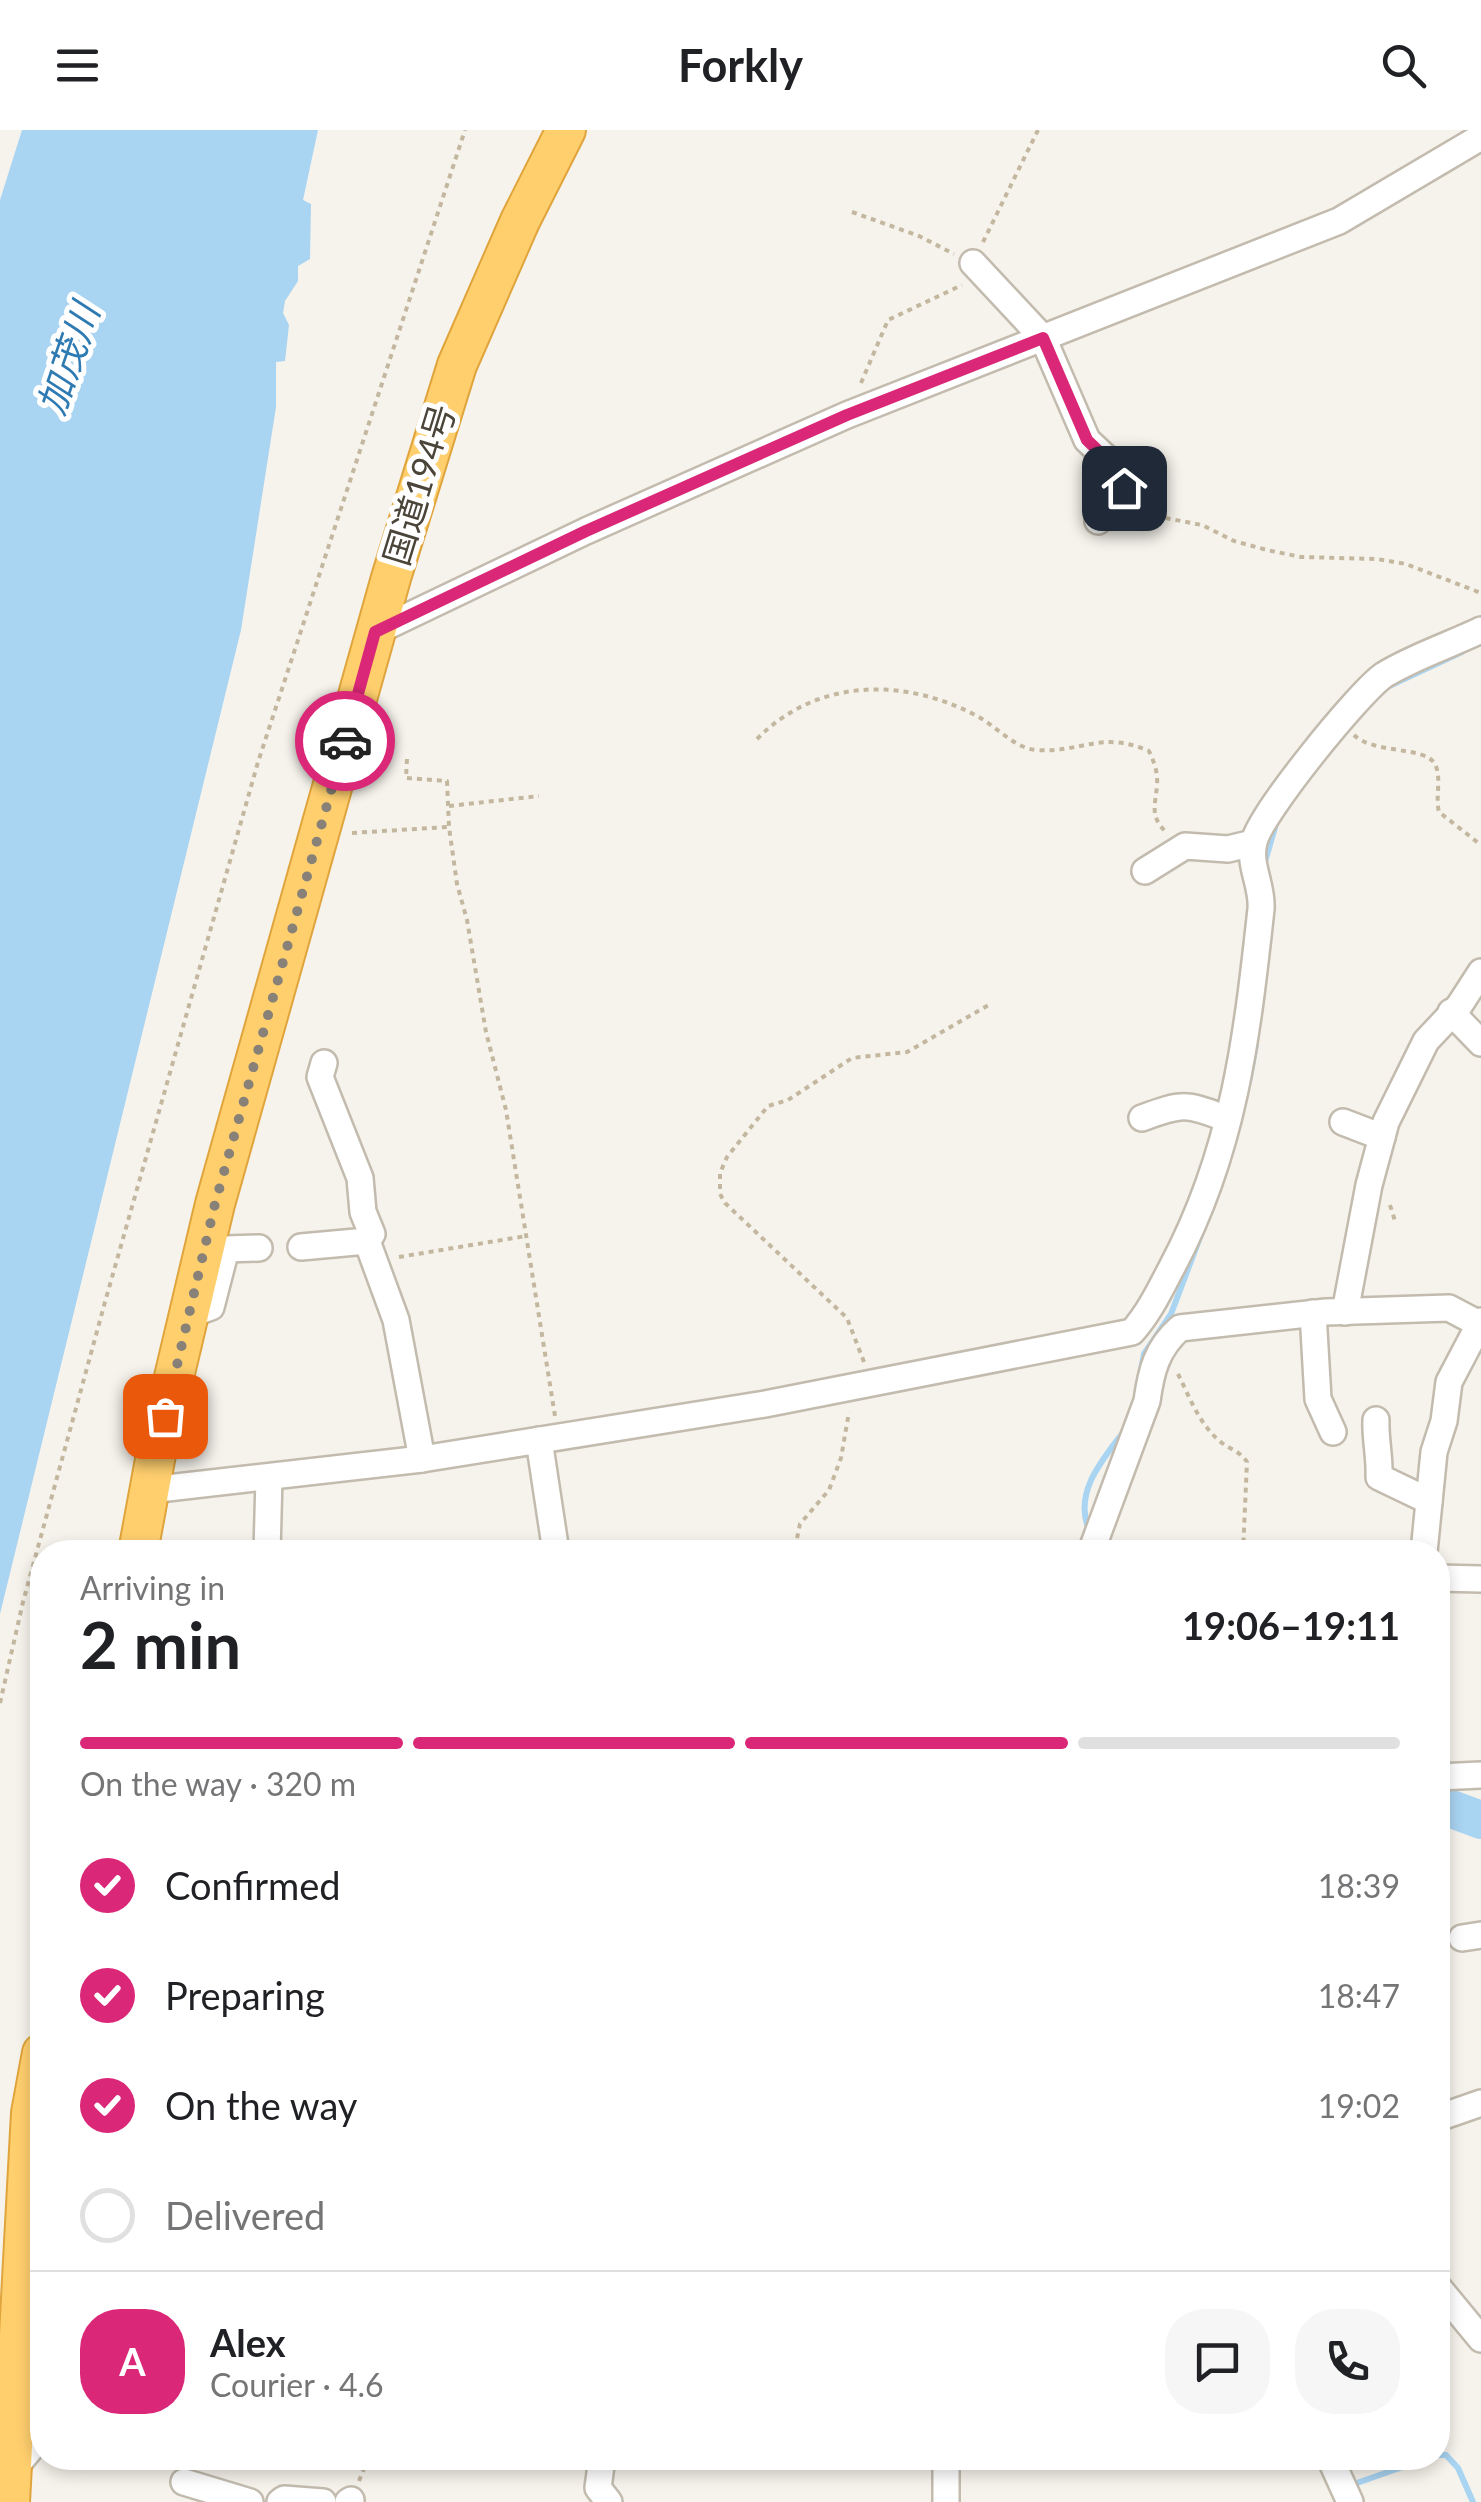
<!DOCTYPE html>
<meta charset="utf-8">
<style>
body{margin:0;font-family:Lato,"Noto Sans JP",sans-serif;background:#f6f6f6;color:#202124;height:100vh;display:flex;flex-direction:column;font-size:38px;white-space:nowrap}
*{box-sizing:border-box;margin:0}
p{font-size:32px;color:#757577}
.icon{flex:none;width:55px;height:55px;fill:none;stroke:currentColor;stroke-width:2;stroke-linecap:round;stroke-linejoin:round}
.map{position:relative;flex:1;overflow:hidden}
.drawer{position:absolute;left:30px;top:1410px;width:1420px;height:930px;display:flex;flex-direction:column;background:#fff;border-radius:40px;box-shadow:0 5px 15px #0003}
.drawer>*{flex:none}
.pin{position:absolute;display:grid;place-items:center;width:85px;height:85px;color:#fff;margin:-42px;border-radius:20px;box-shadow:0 5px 15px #0006}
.courier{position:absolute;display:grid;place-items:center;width:100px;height:100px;margin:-50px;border:8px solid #db2777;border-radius:50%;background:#fff;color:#222;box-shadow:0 2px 12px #0007}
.summary em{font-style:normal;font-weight:700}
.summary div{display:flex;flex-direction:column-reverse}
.summary{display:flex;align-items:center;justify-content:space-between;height:170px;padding:0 50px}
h1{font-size:65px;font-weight:700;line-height:75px}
.bar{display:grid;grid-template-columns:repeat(4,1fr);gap:15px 10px;align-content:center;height:120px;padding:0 50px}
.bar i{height:12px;border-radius:8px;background:#e0e0e0}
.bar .current{background:#db2777}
.bar p{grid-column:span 4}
.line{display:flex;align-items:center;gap:25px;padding:0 50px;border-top:2px solid #e0e0e0}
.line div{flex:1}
.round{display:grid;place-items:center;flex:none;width:105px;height:105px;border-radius:40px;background:#f6f6f6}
ol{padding:0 50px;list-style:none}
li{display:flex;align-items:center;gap:30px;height:110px}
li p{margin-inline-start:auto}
li .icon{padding:10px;border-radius:50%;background:#db2777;color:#fff;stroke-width:4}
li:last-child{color:#757577}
li i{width:55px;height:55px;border:5px solid #e0e0e0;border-radius:50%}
header{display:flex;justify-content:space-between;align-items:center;height:130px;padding:0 50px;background:#fff;font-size:45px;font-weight:700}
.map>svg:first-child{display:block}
</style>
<header><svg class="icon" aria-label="menu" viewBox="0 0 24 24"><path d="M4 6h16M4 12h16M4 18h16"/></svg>Forkly<svg class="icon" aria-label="search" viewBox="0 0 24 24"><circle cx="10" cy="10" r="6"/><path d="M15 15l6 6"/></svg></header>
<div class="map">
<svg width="1481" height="2372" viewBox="0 0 1481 2372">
<rect width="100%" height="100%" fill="#f6f3ec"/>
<path fill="#a9d4f2" d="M22 0H318L303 70 311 74 310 129 298 136V151L285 171 283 183 289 195 285 231 276 232V277L241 500 0 1484V70Z"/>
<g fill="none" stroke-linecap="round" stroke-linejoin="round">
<g stroke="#a9d4f2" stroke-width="6">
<path d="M1387 557 1462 522"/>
<path d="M1264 735 1276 694"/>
<path d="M1249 952 1256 915"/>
<path d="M1141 1240 1144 1224 1171 1184 1202 1102"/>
<path d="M1089 1400C1073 1362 1103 1329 1125 1300"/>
<path d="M1438 2325H1446L1458 2338 1473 2372"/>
<path d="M1353 2351 1354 2354 1428 2328"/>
</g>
<path stroke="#a9d4f2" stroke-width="38" d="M1438 1674 1481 1690"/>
<defs>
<g id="minor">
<path d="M973 133 1043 208 1087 310 1120 341 1124 358 1098 391"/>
<path d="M375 502 586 401 847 285 1339 91 1481 7"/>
<path d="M1145 741 1185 716 1228 719 1253 713"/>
<path d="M1451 882 1481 913"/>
<path d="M1142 988C1185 972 1186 974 1228 989"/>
<path d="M1343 992 1382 1007"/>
<path d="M367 1111 396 1190 422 1329"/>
<path d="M301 1117 367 1111 372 1104 363 1082 360 1048 320 947 324 933"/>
<path d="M1345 1182 1369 1055 1386 992 1426 911 1459 876 1481 842"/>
<path d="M1313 1183 1318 1269 1333 1302"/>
<path d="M189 1185 211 1177 226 1119 259 1118"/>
<path d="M1376 1290C1375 1308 1380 1327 1379 1347L1429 1371"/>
<path d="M539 1310 556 1422"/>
<path d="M150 1360 422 1329 765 1274 1132 1202C1149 1183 1160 1160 1172 1137 1234 1021 1247 907 1261 779 1263 756 1248 735 1254 712 1260 684 1360 561 1384 545 1413 527 1450 515 1481 500"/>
<path d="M267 1422 269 1348"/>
<path d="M1091 1422 1147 1271C1151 1241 1157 1218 1180 1198L1326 1182 1449 1178 1481 1195"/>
<path d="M1424 1422 1434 1322 1444 1291 1449 1252 1481 1191"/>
<path d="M1438 1448 1481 1449"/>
<path d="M1438 1647 1481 1645"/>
<path d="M1462 1808 1481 1805"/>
<path d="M1438 1988 1481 1973"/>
<path d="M1438 2157 1481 2209"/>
<path d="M602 2328 598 2358 609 2372"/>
<path d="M1330 2328 1350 2372"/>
<path d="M12 2341 41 2306 42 2287"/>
<path d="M184 2352 250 2372"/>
<path d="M280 2372 284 2369 323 2372"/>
<path d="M348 2372 351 2370"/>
<path d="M946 2372V2328"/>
</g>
<g id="highway">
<path d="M138 1422 157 1319 215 1074 391 448 457 235 520 91 566 0"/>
<path d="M10 2372 31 1983 42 1923"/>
</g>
</defs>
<use href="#minor" stroke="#c2bbae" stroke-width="30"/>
<use href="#highway" stroke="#e0a43c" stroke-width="42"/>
<g stroke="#c4b79f" stroke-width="4" stroke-dasharray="5 5" stroke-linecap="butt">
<path d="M852 82 919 106 954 124"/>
<path d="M983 112 1038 0"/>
<path d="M861 253 888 190 962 155"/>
<path d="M1143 371 1155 386 1202 395 1234 411 1267 420 1301 427 1377 429 1406 434 1481 463"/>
<path d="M1354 605C1373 624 1425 616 1435 634 1442 649 1435 667 1439 682L1481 715"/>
<path d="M757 609C817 548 904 547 977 586 996 596 1014 618 1036 620 1083 623 1100 600 1149 621 1154 632 1158 642 1157 654 1156 674 1149 685 1165 701"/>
<path d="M407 629 406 648 447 651 449 697 457 754 467 790 486 902 506 980 555 1286"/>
<path d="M449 676 539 666"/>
<path d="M352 703 447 697"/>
<path d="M1390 1075 1396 1094"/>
<path d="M399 1127 526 1106"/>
<path d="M864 1232 847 1188 725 1073 720 1064V1043L727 1027 768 976 788 970 852 928 907 922 992 873"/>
<path d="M1178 1244C1190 1268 1200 1296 1222 1313 1231 1320 1240 1321 1247 1332L1243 1422"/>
<path d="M795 1418 800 1394 829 1360 841 1328 849 1282"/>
<path d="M0 1573 23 1472 105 1172 258 632 465 0"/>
<path d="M359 2351 368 2328"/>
</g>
<use href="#minor" stroke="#fff" stroke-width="25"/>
<use href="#highway" stroke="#ffcf6e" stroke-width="38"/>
</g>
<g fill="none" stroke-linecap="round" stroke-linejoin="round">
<path stroke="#878178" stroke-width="10" stroke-dasharray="0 18" d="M165 1286 215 1074 345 611"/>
<path stroke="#db2777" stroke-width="12" d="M345 611 375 502 586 401 847 285 1043 208 1087 310 1120 342 1124 358"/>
</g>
<g text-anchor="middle" stroke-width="10" stroke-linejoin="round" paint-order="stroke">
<g font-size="35" fill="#4b4439" stroke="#fff">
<text transform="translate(420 355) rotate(-73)" y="12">国道194号</text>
</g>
<g font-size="38" font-style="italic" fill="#2e7ab2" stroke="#fff">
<text transform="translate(69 229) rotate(-71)" y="13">加茂川</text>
</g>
</g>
</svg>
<div class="pin" style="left:165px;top:1286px;background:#ea580c"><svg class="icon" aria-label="bag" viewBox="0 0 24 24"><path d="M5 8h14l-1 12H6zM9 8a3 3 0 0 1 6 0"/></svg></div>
<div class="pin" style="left:1124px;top:358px;background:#1f2937"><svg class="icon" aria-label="home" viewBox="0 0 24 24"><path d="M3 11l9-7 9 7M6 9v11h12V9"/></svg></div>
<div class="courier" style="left:345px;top:611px"><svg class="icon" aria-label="car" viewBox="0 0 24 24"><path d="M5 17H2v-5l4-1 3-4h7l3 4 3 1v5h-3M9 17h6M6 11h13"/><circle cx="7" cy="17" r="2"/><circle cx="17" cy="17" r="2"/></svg></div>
<section class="drawer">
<div class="summary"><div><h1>2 min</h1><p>Arriving in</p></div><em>19:06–19:11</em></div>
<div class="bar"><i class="current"></i><i class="current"></i><i class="current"></i><i></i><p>On the way · 320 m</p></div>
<ol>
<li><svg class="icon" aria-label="check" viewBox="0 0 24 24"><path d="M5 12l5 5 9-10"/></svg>Confirmed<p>18:39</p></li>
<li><svg class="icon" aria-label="check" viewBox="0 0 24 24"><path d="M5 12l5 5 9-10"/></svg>Preparing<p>18:47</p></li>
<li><svg class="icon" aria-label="check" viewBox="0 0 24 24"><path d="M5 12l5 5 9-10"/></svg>On the way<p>19:02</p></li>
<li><i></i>Delivered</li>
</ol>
<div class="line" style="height:180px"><b class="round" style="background:#db2777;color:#fff">A</b><div><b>Alex</b><p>Courier · 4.6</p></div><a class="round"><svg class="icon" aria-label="chat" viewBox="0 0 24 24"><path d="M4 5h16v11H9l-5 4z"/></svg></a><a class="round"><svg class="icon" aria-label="phone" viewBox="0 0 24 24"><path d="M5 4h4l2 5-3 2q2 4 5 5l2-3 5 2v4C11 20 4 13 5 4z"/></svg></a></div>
</section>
</div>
